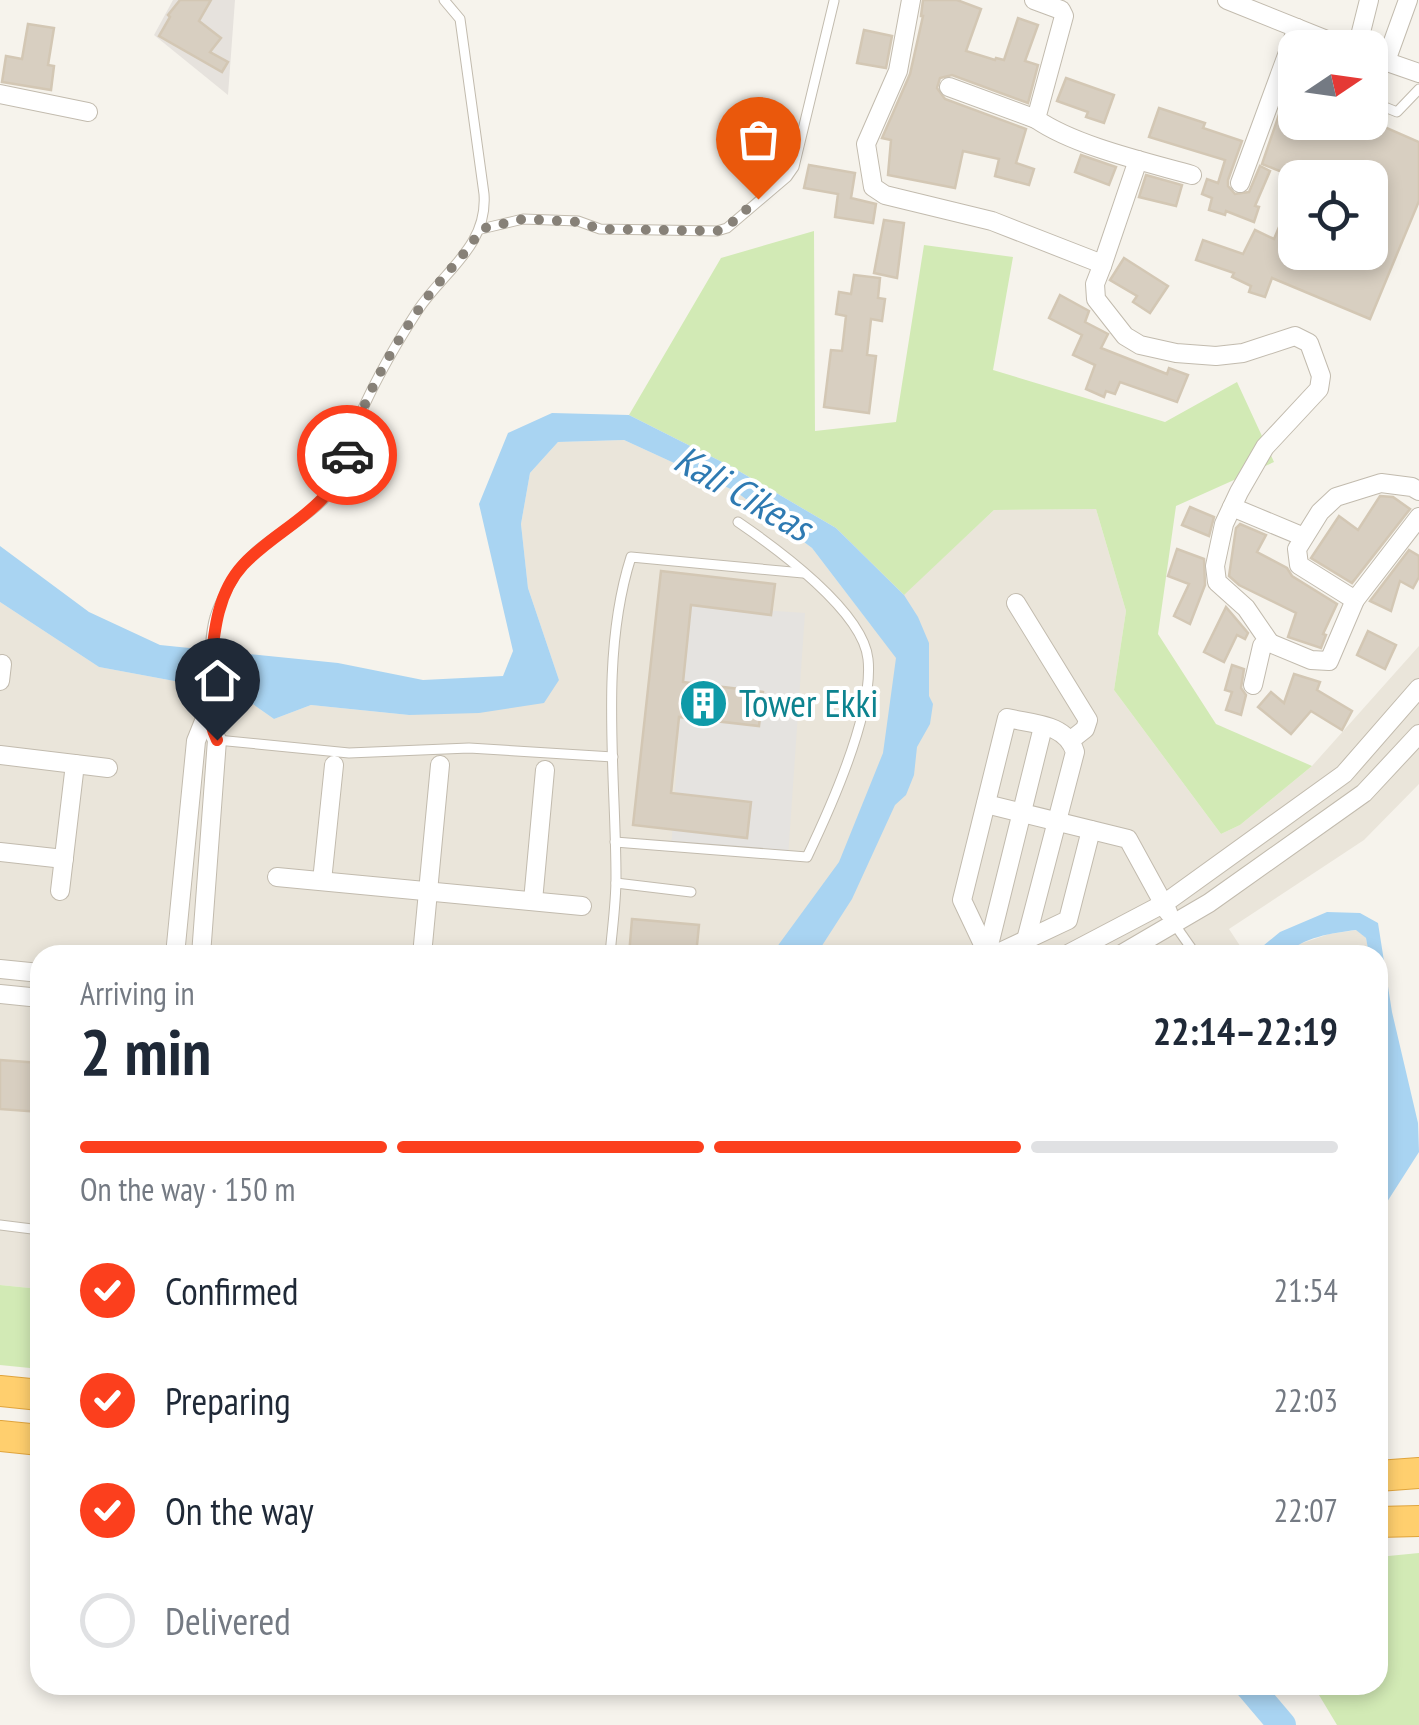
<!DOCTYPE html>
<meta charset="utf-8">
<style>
body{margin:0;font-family:"PT Sans Narrow",sans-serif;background:#f6f6f7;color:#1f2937;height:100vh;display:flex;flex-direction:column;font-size:38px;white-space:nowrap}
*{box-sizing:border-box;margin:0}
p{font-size:32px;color:#747a83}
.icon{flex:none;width:55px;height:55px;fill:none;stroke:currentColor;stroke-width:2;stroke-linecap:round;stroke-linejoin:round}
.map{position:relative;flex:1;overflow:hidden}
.side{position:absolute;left:30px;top:945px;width:1358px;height:750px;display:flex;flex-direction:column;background:#fff;border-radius:30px;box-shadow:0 5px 15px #0003}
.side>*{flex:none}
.needle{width:65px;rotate:77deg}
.tools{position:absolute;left:1278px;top:30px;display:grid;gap:20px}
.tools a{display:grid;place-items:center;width:110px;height:110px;border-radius:20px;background:#fff;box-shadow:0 5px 15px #0003;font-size:50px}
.pin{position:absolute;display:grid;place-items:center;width:85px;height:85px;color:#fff;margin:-102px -42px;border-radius:50% 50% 50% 0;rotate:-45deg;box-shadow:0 0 10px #0007}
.pin .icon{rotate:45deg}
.courier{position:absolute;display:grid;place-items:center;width:100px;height:100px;margin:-50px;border:8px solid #fc3f1d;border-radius:50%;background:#fff;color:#222;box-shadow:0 2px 12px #0007}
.head em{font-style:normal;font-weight:600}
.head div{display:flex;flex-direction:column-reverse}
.head{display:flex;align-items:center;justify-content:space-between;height:170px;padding:0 50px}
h1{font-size:65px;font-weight:600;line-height:75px}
.bar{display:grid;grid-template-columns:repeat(4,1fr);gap:15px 10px;align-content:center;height:120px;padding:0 50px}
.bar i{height:12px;border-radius:8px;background:#e0e1e3}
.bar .active{background:#fc3f1d}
.bar p{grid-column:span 4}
ol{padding:0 50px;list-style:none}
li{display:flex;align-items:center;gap:30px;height:110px}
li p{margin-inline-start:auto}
li .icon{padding:10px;border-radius:50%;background:#fc3f1d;color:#fff;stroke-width:4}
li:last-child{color:#747a83}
li i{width:55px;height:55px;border:5px solid #e0e1e3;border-radius:50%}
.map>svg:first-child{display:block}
</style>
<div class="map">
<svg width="1419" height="1725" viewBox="0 0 1419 1725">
<rect width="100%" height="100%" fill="#f6f3ec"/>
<g fill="#eae5da">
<path d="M624 440 735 491 812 548 871 625 994 510 1096 509 1126 611 1114 690 1221 834 1240 825 1312 766 1419 646V784L1364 840 1229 929 1246 955H40V1289L0 1285V602L99 667 228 691 240 695 274 719 311 705 409 715 559 680 528 588 521 524 530 473 558 442Z"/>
<path d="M1357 930 1366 938 1369 955H1286L1294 946 1329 934Z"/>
</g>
<path fill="#e6e2dd" d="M173 0H235L228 95 154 35Z"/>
<g fill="#d2eab5">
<path d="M814 231 815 431 896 422 924 245 1013 257 993 370 1165 422 1237 382 1274 462 1176 506 1158 634 1216 724 1312 766 1240 825 1221 834 1114 690 1126 611 1096 509 994 510 904 595 836 528 732 467 629 415 721 258Z"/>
<path d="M0 1285 40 1289V1369L0 1365Z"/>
<path d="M1419 1553V1725H1337L1313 1685H1378V1557Z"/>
</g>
<path fill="#e5e3e0" d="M687 605 805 613 788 858 671 850Z"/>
<g fill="#a9d4f2">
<path d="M552 413 629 415 732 467 836 528 904 595 918 617 929 643V696L933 704 930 724 917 747 914 775 906 795 895 805 852 899 816 955H771L839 862 883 753 896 658 812 548 735 491 624 440 558 442 530 473 521 524 528 588 559 680 544 703 479 713 409 715 311 705 274 719 240 695 228 691 99 667 0 602V546L89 612 160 645 338 663 423 680 503 676 513 651 479 504 508 433Z"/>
<path d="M1327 912 1360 913 1378 923 1392 1012 1418 1123 1419 1152 1378 1216V1168L1381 1164 1378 955H1369L1366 938 1356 930C1332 933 1303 937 1285 955H1252L1280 932Z"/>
</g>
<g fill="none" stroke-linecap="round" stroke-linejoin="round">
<path stroke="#a9d4f2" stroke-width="28" d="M1248 1685 1282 1725"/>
</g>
<g fill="#d8cfc1" stroke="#d3c7b4" stroke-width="2.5">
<path d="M180 0H211L199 21 221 38 210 52 228 62 222 72 159 36 170 17 168 15Z"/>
<path d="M923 0H957L981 9 966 51 995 60 996 58 1004 60 1018 18 1038 25 1025 61 1038 65 1028 103 952 75 940 78 937 88 945 99 1026 129 1016 163 1034 169 1029 185 995 176 999 159 963 151 955 188 888 175 891 140 882 138 910 74 923 16H921Z"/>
<path d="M28 24 54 28 48 65 54 66 51 90 2 82 6 56 22 59Z"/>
<path d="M864 30 892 36 886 68 857 63Z"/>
<path d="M1294 71 1295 122H1373L1419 142V201L1370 319 1272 278 1265 297 1249 292 1251 286 1232 277 1234 273 1196 260 1203 240 1243 254 1255 230 1274 239 1295 189V252H1370V178H1297L1262 164Z"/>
<path d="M1066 78 1114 95 1104 123 1086 117 1088 112 1057 101Z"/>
<path d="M1159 108 1205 123 1203 128 1242 141 1228 180V186L1235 194 1249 192 1260 166 1270 171 1255 206 1259 207 1254 222 1226 211 1225 215 1209 210 1212 198 1202 194 1207 179 1218 183 1225 160 1149 137Z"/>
<path d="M1081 155 1116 167 1109 185 1075 172Z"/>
<path d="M809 165 855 173 851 198 876 204 873 223 835 217 838 194 804 188Z"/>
<path d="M1146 175 1182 185 1176 206 1139 197Z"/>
<path d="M884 220 904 223 897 278 874 273Z"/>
<path d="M1124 258 1168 286 1150 313 1133 302 1137 296 1110 280Z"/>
<path d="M854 275 880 278 878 298 885 299 882 321 871 319 867 355 876 356 869 413 824 407 831 350 842 351 846 316 836 314 839 292 851 294Z"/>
<path d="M1060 295 1089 311 1085 322 1108 334 1101 348 1167 374 1169 368 1188 375 1177 402 1120 382 1115 394 1106 391 1104 397 1086 389 1095 365 1073 355 1082 335 1049 318Z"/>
<path d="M1380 496 1393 497 1410 509 1352 583 1311 558 1339 516 1358 530Z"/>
<path d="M1190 507 1214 517 1209 536 1182 525Z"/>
<path d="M1240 524 1266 535 1257 552 1287 568 1292 576 1337 604 1323 634 1326 635 1321 648 1288 637 1296 613 1239 585 1229 576 1236 528Z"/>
<path d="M1177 549 1204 559 1205 585 1190 624 1174 616 1189 584 1168 576Z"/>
<path d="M1409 550 1419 556V577L1413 588 1400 581 1391 611 1370 601Z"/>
<path d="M661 571 775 584 771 615 691 605 683 682 763 692 759 726 679 717 671 793 751 802 747 838 633 825Z"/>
<path d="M1226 607 1248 633 1245 639 1237 635 1224 662 1204 652Z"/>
<path d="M1368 631 1396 645 1385 669 1357 655Z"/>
<path d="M1232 665 1244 669 1241 688 1246 695 1241 715 1226 710 1232 692 1225 690Z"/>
<path d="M1294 674 1320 682 1317 690 1352 711 1342 730 1311 711 1291 734 1258 707 1271 692 1284 703Z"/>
<path d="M632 919 699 925 696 955H629Z"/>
<path d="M0 1060 40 1063V1112L0 1109Z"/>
</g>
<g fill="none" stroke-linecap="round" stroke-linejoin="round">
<defs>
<g id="service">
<path d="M1370 101 1397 112 1419 89"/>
<path d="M481 229 523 219 578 221 600 229 717 231 727 228 787 177 794 167 834 1"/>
<path d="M206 716C209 690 208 639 215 617 218 606 226 592 231 582 254 538 311 524 337 483 347 467 347 449 353 432 369 391 394 347 418 310 444 271 488 246 484 194L460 19 444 0"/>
<path d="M217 740 349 753 469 748 613 757"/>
<path d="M615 842 807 857C830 809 874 712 868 659 863 611 776 548 738 522"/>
<path d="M616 883 691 892"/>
<path d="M1175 925 1196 955"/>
<path d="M610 955C612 930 616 904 616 878 616 775 599 657 631 557L803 573"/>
<path d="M0 1225 40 1230"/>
</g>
<g id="minor">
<path d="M911 0 898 71 866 144 873 187 885 195 992 221 1097 262 1102 266 1095 284 1096 299 1125 336 1140 345 1176 353 1216 356 1243 353 1295 336 1309 343 1321 376 1319 389 1265 447 1239 492 1224 524 1215 566 1217 582 1246 608 1270 643"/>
<path d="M1034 0 1061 10 1064 16 1036 119C1075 146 1146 162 1192 175"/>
<path d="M1227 0 1347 48"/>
<path d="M1357 48 1369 0"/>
<path d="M1370 56 1419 73"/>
<path d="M1386 61 1408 0"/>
<path d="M949 87 1036 119"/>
<path d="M0 94 88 112"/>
<path d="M1240 183 1297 28"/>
<path d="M1102 266 1138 160"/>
<path d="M1232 507 1304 537"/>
<path d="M1355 600 1299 565 1297 549 1320 512 1336 497 1381 483 1412 487 1419 491"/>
<path d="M1016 603 1088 720 1085 729 1071 740"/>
<path d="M0 681 2 664"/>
<path d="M1253 685 1262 646 1270 643 1311 660 1329 661 1355 600 1419 517"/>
<path d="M0 755 108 768"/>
<path d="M986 804 1128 839 1168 912"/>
<path d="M0 852 64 859"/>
<path d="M277 877 582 906"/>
<path d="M322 881 334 765"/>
<path d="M60 891 75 764"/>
<path d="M533 901 545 770"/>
<path d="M987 953 1043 727"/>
<path d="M175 955 196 741 206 716"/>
<path d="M201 955 217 740 206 716"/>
<path d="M422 955 440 765"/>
<path d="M988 955 962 900 1007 718C1032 724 1066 723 1075 752L1026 940"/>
<path d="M994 955 1068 920 1091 830"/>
<path d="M1066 955 1165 903 1344 774 1419 688"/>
<path d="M1120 955 1209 903 1364 793 1419 734"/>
<path d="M0 969 40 973"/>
<path d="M0 994 40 998"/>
</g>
<g id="motorway">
<path d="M0 1391 40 1395"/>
<path d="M0 1436 40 1440"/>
<path d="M1378 1476 1419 1473"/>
<path d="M1378 1522 1419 1521"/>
</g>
</defs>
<use href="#service" stroke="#c2bbae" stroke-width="11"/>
<use href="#minor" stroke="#c2bbae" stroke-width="20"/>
<use href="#motorway" stroke="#e0a43c" stroke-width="32"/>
<use href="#service" stroke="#fff" stroke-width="9"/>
<use href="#minor" stroke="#fff" stroke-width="18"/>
<use href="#motorway" stroke="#ffcf6e" stroke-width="30"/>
</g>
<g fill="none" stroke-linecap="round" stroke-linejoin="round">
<path stroke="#878178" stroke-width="10" stroke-dasharray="0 18" d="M347 455C360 405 390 351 419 309 438 280 464 258 481 229L523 219 578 222 600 229 717 231 726 228 758 199"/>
<path stroke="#fc3f1d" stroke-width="12" d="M217 740C204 712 208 696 211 665 214 630 218 592 243 565 278 527 333 510 347 455"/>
</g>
<defs>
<symbol id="building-disc" viewBox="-11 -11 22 22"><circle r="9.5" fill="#0f9aa8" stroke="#fff"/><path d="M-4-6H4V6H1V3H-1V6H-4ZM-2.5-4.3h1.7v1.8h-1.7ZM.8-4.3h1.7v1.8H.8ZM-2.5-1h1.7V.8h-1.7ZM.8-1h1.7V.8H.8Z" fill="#fff"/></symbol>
</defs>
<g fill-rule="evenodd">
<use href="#building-disc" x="676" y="676" width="55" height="55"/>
</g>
<g text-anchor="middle" stroke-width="8" stroke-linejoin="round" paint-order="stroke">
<g font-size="38" fill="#0d838f" stroke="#fff" text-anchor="start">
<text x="739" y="717">Tower Ekki</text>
</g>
<g font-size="40" font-style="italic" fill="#2e7ab2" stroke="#fff">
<text transform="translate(743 493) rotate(30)" y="14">Kali Cikeas</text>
</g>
</g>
</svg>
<div class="tools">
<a><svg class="needle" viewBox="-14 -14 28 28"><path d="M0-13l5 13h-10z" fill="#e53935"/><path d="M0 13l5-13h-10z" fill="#747a83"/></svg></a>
<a><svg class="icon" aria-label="locate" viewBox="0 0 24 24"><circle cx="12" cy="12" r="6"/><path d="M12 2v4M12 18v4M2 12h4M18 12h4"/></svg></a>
</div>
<div class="pin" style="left:758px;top:199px;background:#ea580c"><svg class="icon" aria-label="bag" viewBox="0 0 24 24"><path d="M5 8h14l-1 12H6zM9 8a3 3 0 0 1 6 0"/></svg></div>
<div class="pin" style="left:217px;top:740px;background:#1f2937"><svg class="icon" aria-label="home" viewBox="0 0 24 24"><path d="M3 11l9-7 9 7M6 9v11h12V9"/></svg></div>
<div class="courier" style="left:347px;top:455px"><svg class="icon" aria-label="car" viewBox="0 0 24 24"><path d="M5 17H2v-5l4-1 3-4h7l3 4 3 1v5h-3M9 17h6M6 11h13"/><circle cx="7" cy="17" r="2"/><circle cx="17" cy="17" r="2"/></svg></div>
<section class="side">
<div class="head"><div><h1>2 min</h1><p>Arriving in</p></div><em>22:14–22:19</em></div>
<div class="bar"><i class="active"></i><i class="active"></i><i class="active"></i><i></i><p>On the way · 150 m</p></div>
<ol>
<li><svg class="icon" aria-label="check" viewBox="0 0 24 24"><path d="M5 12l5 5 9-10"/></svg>Confirmed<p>21:54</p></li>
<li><svg class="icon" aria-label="check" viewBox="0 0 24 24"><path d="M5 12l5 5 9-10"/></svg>Preparing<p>22:03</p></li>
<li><svg class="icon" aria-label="check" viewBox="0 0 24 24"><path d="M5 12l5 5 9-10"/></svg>On the way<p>22:07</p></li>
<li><i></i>Delivered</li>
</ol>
</section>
</div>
